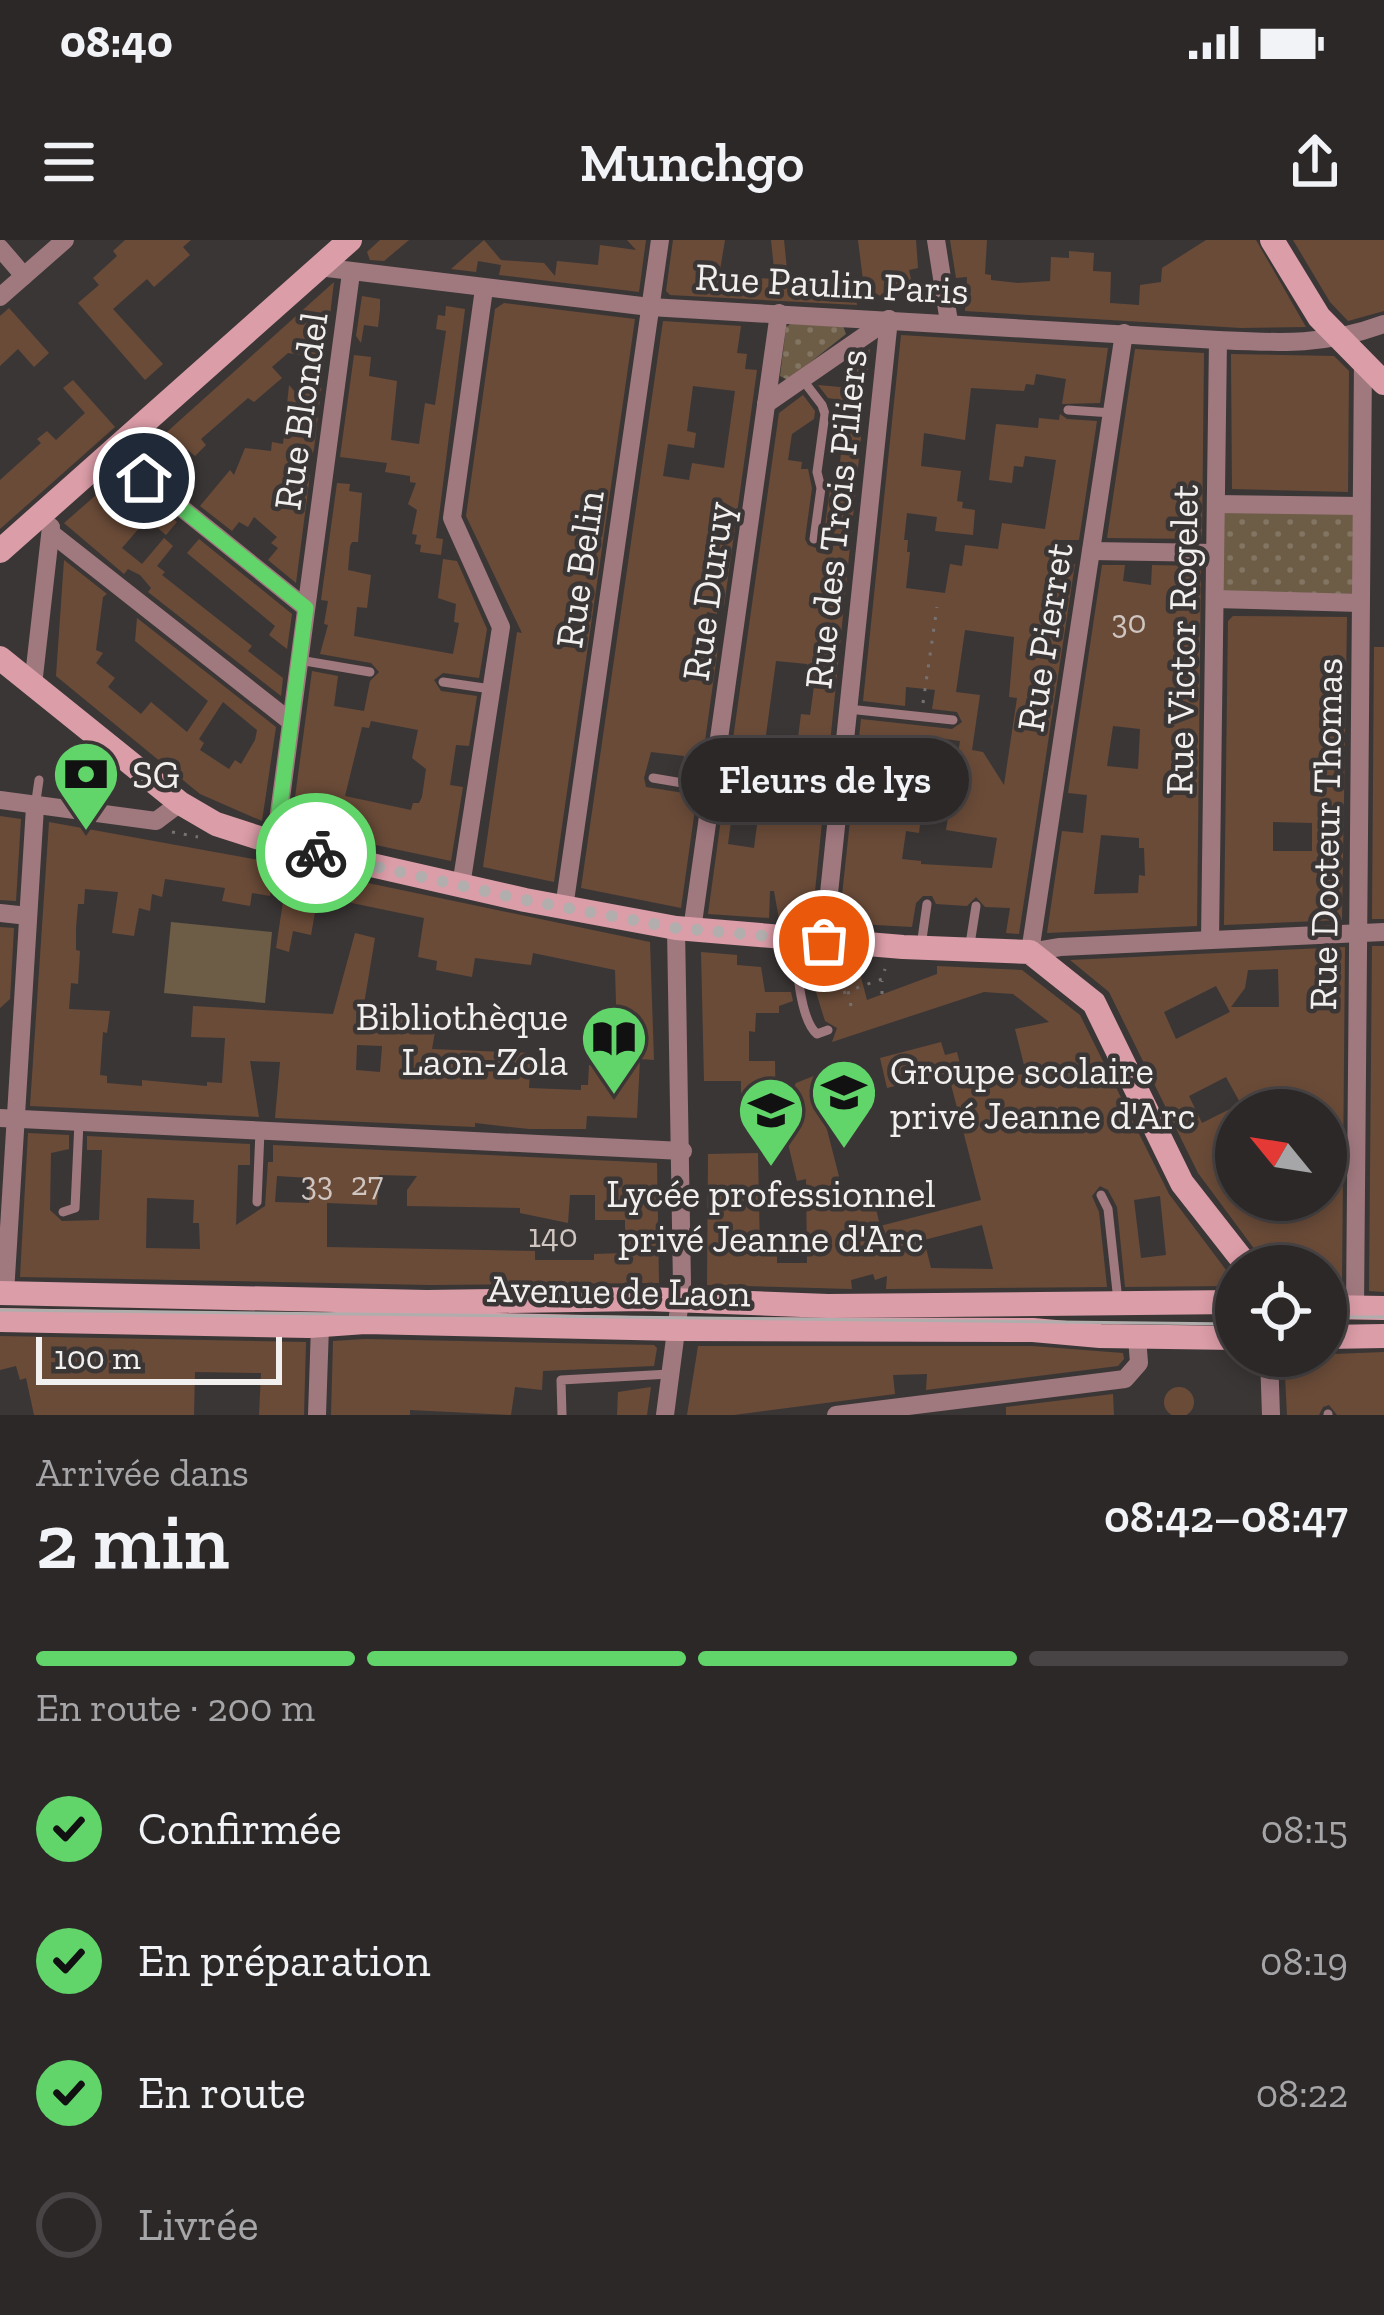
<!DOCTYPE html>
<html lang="fr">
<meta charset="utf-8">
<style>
body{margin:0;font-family:"Zilla Slab",serif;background:#343030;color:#f1f3f6;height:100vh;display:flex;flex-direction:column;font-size:45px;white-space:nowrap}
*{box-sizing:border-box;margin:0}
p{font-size:39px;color:#a6a6a8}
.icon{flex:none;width:66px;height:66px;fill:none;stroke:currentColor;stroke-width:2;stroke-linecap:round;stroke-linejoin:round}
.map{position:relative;height:1175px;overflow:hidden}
.sheet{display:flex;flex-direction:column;background:#2c2828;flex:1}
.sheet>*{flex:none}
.needle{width:78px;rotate:300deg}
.controls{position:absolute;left:1215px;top:849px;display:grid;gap:24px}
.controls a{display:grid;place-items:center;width:132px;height:132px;border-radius:50%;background:#2c2828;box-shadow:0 6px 18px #0003,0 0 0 3px #484445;font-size:60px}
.scale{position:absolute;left:36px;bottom:30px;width:246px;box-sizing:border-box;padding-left:12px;border:6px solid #f2efef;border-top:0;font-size:33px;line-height:42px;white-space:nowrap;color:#f2efef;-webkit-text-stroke:9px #3b3636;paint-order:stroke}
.pin{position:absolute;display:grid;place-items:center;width:102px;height:102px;color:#fff;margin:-51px;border:6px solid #fff;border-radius:50%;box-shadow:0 3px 12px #0007}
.courier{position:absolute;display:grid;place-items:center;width:120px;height:120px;margin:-60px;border:9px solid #61d46a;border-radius:50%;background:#fff;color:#222;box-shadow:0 3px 15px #0007}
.bubble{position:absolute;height:84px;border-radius:42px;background:#2c2828;box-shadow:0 6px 18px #0003,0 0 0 3px #484445;font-size:39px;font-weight:600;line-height:84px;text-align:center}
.headline em{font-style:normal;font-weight:600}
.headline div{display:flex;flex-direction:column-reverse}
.headline{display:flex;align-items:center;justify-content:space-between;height:204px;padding:0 36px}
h1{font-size:78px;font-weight:600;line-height:90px}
.bar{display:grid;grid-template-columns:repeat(4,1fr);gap:18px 12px;align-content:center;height:144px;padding:0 36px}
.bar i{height:15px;border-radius:9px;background:#484445}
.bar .active{background:#61d46a}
.bar p{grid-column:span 4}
ol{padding:0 36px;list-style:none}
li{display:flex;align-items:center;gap:36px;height:132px}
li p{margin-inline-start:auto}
li .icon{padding:12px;border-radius:50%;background:#61d46a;color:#111;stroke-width:4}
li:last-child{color:#a6a6a8}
li i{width:66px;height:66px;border:6px solid #484445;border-radius:50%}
.status{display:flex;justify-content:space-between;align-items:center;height:84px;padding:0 60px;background:#2c2828;direction:ltr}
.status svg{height:33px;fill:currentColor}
header{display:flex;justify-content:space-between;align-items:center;height:156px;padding:0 36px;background:#2c2828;font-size:54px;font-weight:600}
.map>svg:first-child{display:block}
</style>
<div class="status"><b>08:40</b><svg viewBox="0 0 49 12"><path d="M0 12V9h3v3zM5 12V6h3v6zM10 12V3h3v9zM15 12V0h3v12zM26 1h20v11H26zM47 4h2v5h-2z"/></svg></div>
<header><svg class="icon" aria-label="menu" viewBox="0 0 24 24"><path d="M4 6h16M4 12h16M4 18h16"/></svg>Munchgo<svg class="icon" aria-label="share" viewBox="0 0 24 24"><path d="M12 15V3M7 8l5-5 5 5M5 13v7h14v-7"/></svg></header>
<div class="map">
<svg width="1384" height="1175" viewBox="0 0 1384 1175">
<defs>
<pattern id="park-dots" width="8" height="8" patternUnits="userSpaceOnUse" patternTransform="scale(3)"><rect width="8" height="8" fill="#6d5d47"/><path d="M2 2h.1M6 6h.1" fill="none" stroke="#827562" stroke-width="1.8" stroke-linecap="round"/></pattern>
</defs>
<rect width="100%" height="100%" fill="#3b3636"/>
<path fill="#6d5d47" d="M171 682 272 692 265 763 164 753Z"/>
<g fill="url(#park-dots)">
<path d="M793 82 843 86 846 94 788 140 780 136 786 87Z"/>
<path d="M1220 269 1355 271 1353 357 1218 355Z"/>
</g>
<g fill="#6a4b38" fill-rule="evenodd">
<path d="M125 0H191L183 7 190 15 154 47 147 39 113 69 163 124 145 140 78 63 99 45 93 38 117 16 113 11Z"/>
<path d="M380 0H409L384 21 370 20 367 12Z"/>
<path d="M484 0 501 20 544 23 555 36 557 21 598 25 600 5 636 10 627 0H646L639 52 499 35 501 25 478 21 476 32 451 29Z"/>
<path d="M673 0H725L719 36 775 39 771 0H784L788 40 854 43 857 65 670 55 666 51Z"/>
<path d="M858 0H916L918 28 909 30 911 39 906 47 887 59 864 48Z"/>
<path d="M950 0H987L985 34 991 35V40L1018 43 1050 41 1051 17 1069 18V11L1094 13 1093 31 1111 32 1110 63 1139 65 1140 45 1161 42 1162 28 1206 0H1256L1306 87 1241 88 965 71 967 37 956 38Z"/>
<path d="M1293 0H1384V71L1348 81 1330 62Z"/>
<path d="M334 42 314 209 307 234 310 235 296 343 268 320 278 308 271 303 277 297 254 277 248 287 239 282 232 291 200 266 230 230 234 235 245 208 271 211 272 202 283 204 289 145 303 161 310 116 288 113 272 127 282 138 254 162 248 158 201 199 206 205 195 216 188 210 165 238 139 217Z"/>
<path d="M362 56 380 59V69L378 87 364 85 361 103 356 96Z"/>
<path d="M504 63 635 79 554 642 483 627 517 392 522 393 466 276 495 69Z"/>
<path d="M446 66 465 69 439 276 436 298 443 299 441 315 420 312 421 305 415 304 417 295 412 294 417 270 408 264 416 243 410 242V236L385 232 387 223 340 217 354 115 371 117 369 136 397 141 391 200 419 204 425 163 435 165 446 91 436 89 438 75 445 76Z"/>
<path d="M9 68 49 113 34 127 18 109 0 126V76Z"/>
<path d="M663 81 741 86 737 113 747 114 745 129 757 130 724 366 718 365 717 374 707 372 702 405 718 408 700 537 681 534 684 516 651 512 644 538 646 547 697 555 681 668 581 648ZM693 146 735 151 724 228 692 223 689 240 663 236 668 204 694 208 696 193 687 191Z"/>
<path d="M901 95 1108 108 1100 163 1062 164 1066 139 1036 134 1034 145 1026 144 1024 151 971 148 965 200 924 193 921 226 961 231 957 261 963 262 962 268 975 270 973 295 935 291 937 277 907 273 904 300H908L907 312H910L906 348 945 353 950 324 962 326 965 305 998 309 1002 283 1045 289 1056 220 1025 216 1023 227 1014 226 1012 243 989 240 996 184 1038 188 1039 178 1059 180 1060 174 1067 179 1097 181 1079 300H1056V324H1075L1019 694 1006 693 1010 668 985 667 976 657 967 666 936 664 932 656H923L916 663 912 687 839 683 861 479 952 489 962 482 957 472 932 469 935 450 906 447 905 466 863 461ZM965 390 1014 397 1009 457 1017 458 1004 545 983 512 972 510 980 455 956 452ZM930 497 960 501 946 590 997 598 992 628 921 624V621L902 619 906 591 919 593Z"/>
<path d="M870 109 812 681 779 679 774 651H770L769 678 708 674 728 528 744 530 747 501 733 499 779 173 803 155 815 171 814 179 792 194 788 220 802 222 801 229H808L812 248 805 299 808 305 816 308 823 300 830 249 837 250 844 185 838 184 841 160 828 158 818 145 851 148 854 120ZM776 421 807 424 805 438 815 439 810 475 801 474 798 498 766 495ZM734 560 760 563 754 608 728 604Z"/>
<path d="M1135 109 1204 113 1202 299 1107 298Z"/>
<path d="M1231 114 1334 116 1349 131 1348 252 1232 249Z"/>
<path d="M73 140 115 187 0 289V240L41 203 37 199 47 191 56 200 85 173 63 148Z"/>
<path d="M119 235 177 282 166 295 147 279 122 308 142 324 164 298 173 306 157 326 165 332 162 335 252 406 248 411 283 438 281 456 148 352 151 348 140 335 128 329 124 334 64 283Z"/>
<path d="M337 243 350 244 349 251 362 253 358 302H352L350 306 348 330 371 335 367 368 357 367 354 396 453 414 459 383 454 382 456 364 438 358 443 319 457 321 487 389 479 438 443 433 434 440 441 451 477 456 469 506 456 505 450 545 463 547 451 621 291 587 312 431 338 436 334 466 364 471 370 441 379 432 371 423 320 414 328 385 324 384 328 361 321 360ZM371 481 418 490 412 518 426 529 422 557 419 563H413L411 570 345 556 362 487 369 488Z"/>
<path d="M199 299 292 374 287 409 269 395 275 386 187 313Z"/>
<path d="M64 320 107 354 103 357 96 410 103 413 96 423 115 438 108 447 141 474 151 462 187 492 208 461 135 401 137 378 276 487 262 581 200 554 56 436ZM223 462 257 490 255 500 241 524 235 520 229 529 200 510 204 503 199 499Z"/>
<path d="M1102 325H1125L1123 341 1151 345 1152 325 1201 326 1197 686 1047 693 1062 591 1083 593 1087 555 1068 553ZM1113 486 1140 489 1138 529 1107 526ZM1101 595 1139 598V608H1144L1145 636 1139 635 1138 653 1094 654Z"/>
<path d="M1233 376 1347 377 1342 680 1224 685 1228 381ZM1273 582 1312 583V611H1273Z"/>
<path d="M1374 407H1384V679H1372Z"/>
<path d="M0 576 21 579 16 661 0 660Z"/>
<path d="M49 582 270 622 267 639 274 640 270 656 252 653 250 666 222 661 225 648 165 639 162 657 152 654 150 671 139 668 134 696 112 693 118 652 85 649 84 664H78L76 688V710L80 711 78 744 71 743 69 769 110 771 107 793 103 792 100 835 107 836V843L142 846V840L207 846V842L222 843 225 798 191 797 193 766 333 774 355 693 375 698 362 776 437 780 432 809 531 813 529 848 581 850V845H588L589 825 618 827 615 730 533 713 531 725 475 718 472 737 436 730 437 721 418 717 424 678 318 656 311 695 293 691 289 712 276 708 284 655 296 659 301 629 650 702 654 820 640 819 637 878 587 876 586 889H529L475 883V887L275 878 280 822 250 821 259 877 30 866ZM357 805 382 806 380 832 356 830Z"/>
<path d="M0 687 14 688 10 759 0 768Z"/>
<path d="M1372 706H1384V1052L1369 1051Z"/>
<path d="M1345 707 1342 1043 1341 1051H1326V1026H1267L1198 933 1109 752 1070 720ZM1278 729 1279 767H1231L1245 748 1248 730ZM1216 746 1230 772 1176 799 1164 772ZM1226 837 1244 870H1326V960H1236V942L1226 928 1233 923 1228 916 1236 911V866L1202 883 1189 856Z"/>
<path d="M701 712 737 715V725L761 727 765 752H791L793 761 779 766V773H756L755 792 749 791V821H775L776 882 796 843 826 831 837 875 824 878 842 948H846L849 966 865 962 876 969 880 986 981 960 948 833 887 848 880 818 941 802 945 815 957 812 966 848 1026 833 1015 789 1049 782 1013 754 984 752 832 802 837 788 825 781 806 720 857 722 867 760 937 734V726L1022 730 1080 775 1169 954 1226 1030V1046L1125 1047 1117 967 1108 950 1100 946 1092 956 1099 972 1107 1047 886 1049 887 1036 875 1040 873 1034 851 1040 852 1049 707 1045 708 914 758 913 760 1014H777V1023H807L806 939 797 941 783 883H741V841H704ZM1160 956 1166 1015 1141 1018 1134 960ZM982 985 993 1029 931 1028 924 1000Z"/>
<path d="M28 893 69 895V909L51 913 50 970 62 981 99 980 102 910H87V896L250 904V925H238L236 985 265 966 268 922H273V905L657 923 659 1043 430 1045 20 1037ZM379 935 417 936 407 950V966L520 968V973L568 983 570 955H595V980H625V1013L594 1014V1020H535V1011L327 1007V963L377 965ZM277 936 310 938 309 963 275 962ZM147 958 194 960 193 983H199L200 1009 146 1008Z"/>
<path d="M0 1096 306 1102 304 1175H259L261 1133 195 1132 194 1175H34L26 1138 20 1140 16 1126 0 1130Z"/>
<path d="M365 1099 654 1105 657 1108 654 1126 543 1131 542 1150 515 1147 511 1175 410 1170V1175H331L333 1101Z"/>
<path d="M1032 1106 1123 1113 1124 1119 1118 1126 926 1150 927 1134 893 1135 895 1154 734 1175H687L698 1106Z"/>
<path d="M1384 1112V1175H1337L1329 1165 1323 1167 1319 1175H1287L1284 1116Z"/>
<path d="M651 1147 647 1175H617L618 1152Z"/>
<circle cx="1179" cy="1162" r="15"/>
<path d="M1113 1154 1114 1175H1006V1167Z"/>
</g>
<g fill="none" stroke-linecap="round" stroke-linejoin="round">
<g stroke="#777272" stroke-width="3" stroke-dasharray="3 9" stroke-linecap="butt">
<path d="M923 463 937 367"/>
<path d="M172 592 198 597"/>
<path d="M836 747 839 754 846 752"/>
<path d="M882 754V741"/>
<path d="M851 766 848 751 882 739 885 729"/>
</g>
<g stroke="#a0797f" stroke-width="9">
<path d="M802 139 822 165 825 174 817 232 821 248 814 299"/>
<path d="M1068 170 1112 173"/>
<path d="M299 420 370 432"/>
<path d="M443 442 491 449"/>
<path d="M848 469 953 480"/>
<path d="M653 538 712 548"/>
<path d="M35 567 39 540"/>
<path d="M797 699C795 721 800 780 817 794L828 790"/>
<path d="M970 704 976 666"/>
<path d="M921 706 927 664"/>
<path d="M1101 955 1108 969 1118 1061"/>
<path d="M257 962 260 891"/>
<path d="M63 972 75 968 79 882"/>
<path d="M562 1175 561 1140 670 1134"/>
<path d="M1328 1175V1174"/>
</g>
<g stroke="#a0797f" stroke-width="18">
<path d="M936 0 949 82"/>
<path d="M0 8 24 36"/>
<path d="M319 27 650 67 1218 100C1279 103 1325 106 1384 84"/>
<path d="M0 57 65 0"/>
<path d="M1124 93 1030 712 1060 707 1384 692"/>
<path d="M766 164 889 79"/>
<path d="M112 212 306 368"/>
<path d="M1216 264 1361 266"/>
<path d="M51 293 291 482"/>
<path d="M1091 311 1215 313"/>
<path d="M1215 359 1360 363"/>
<path d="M33 445 51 287"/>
<path d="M0 560 156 581 180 563"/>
<path d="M275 603 351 33"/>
<path d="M461 646 501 387 452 278 484 49"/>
<path d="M564 668 660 0"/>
<path d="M0 673 28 676"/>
<path d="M692 690 779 73"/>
<path d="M1210 700 1218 100"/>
<path d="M824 701 889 79"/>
<path d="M0 878 683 911"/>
<path d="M5 1053 35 567"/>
<path d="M1355 1068 1363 121"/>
<path d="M1269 1116 1271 1175"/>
<path d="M317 1175 320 1086"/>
<path d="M665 1175 682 1045 676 688"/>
<path d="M836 1175 1125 1139 1139 1123 1137 1097"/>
</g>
<g stroke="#db9da8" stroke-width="24">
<path d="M1272 0 1319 77 1384 143"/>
<path d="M0 311 350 0"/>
<path d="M0 418 180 563 216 584 275 603 525 660 676 688 903 707 1030 712 1094 763 1182 943 1247 1026"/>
<path d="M0 1053 427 1062 646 1059 828 1066 1236 1062"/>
<path d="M1326 1067 1384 1068"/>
<path d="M0 1080 309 1086 365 1082 677 1089 1033 1090 1100 1096 1236 1098"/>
<path d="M1326 1097 1384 1096"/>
</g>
<g stroke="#b0adad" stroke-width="3">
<path d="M0 1070 1236 1084"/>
<path d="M1326 1077H1384"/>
</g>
</g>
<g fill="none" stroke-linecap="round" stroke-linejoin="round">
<path stroke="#b2aeae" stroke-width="12" stroke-dasharray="0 21.6" d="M316 613 525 660 676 688 824 701"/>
<path stroke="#61d46a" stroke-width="15" d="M144 238 306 368 275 603 316 613"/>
</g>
<defs>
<symbol id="bank-pin" viewBox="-11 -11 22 30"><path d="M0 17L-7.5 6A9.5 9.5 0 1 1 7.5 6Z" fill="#61d46a" stroke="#3b3636"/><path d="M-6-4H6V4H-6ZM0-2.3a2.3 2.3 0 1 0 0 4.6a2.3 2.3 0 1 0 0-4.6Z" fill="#111"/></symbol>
<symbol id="library-pin" viewBox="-11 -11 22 30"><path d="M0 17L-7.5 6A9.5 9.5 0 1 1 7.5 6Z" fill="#61d46a" stroke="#3b3636"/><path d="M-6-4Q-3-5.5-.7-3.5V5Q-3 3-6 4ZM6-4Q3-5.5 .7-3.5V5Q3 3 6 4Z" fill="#111"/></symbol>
<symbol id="school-pin" viewBox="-11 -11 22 30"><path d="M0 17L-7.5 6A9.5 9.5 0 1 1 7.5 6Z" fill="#61d46a" stroke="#3b3636"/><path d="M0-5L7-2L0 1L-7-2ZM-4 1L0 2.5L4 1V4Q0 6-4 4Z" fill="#111"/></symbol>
</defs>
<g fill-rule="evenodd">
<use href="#bank-pin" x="48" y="496" width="76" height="104"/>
<use href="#library-pin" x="576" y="760" width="76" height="104"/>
<use href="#school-pin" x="806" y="814" width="76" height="104"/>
<use href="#school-pin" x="733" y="832" width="76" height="104"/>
</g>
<g text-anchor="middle" stroke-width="9" stroke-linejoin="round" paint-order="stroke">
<g font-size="33" fill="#d0c6c1">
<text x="1129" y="393">30</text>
<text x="317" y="955">33</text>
<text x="367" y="955">27</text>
<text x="553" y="1007">140</text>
</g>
<g font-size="39" fill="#f2efef" stroke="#3b3636">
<text transform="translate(832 43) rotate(3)" y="14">Rue Paulin Paris</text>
<text transform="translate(300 171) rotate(-82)" y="14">Rue Blondel</text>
<text transform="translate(835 279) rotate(-84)" y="14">Rue des Trois Piliers</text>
<text transform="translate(579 329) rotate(-82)" y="14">Rue Belin</text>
<text transform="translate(707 351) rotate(-82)" y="14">Rue Duruy</text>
<text transform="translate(1044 397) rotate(-81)" y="14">Rue Pierret</text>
<text transform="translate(1181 400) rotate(-89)" y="14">Rue Victor Rogelet</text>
<text transform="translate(1325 594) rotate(-89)" y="14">Rue Docteur Thomas</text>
<text transform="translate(619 1050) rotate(1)" y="14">Avenue de Laon</text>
</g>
<g font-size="39" fill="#f2efef" stroke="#3b3636" text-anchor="start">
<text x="132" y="548">SG</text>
<text x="568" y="790" text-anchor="end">Bibliothèque<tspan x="568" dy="45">Laon-Zola</tspan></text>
<text x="890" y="844">Groupe scolaire<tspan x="890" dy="45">privé Jeanne d'Arc</tspan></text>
<text x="771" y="967" text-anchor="middle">Lycée professionnel<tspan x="771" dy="45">privé Jeanne d'Arc</tspan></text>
</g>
</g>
</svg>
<div class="controls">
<a><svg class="needle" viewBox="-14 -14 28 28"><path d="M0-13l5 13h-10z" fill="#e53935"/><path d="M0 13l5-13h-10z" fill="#a6a6a8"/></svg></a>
<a><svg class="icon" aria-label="locate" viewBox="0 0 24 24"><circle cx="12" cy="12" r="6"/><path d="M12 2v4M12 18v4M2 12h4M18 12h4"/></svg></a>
</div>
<div class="scale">100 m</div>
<div class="pin" style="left:824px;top:701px;background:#ea580c"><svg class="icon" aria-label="bag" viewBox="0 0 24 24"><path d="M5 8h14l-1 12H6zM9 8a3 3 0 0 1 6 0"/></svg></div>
<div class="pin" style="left:144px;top:238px;background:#1f2937"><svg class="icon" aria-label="home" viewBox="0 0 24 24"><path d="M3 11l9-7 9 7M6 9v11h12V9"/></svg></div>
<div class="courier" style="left:316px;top:613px"><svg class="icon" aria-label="bike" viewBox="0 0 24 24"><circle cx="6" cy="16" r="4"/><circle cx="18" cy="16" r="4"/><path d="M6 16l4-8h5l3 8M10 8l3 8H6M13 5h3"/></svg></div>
<div class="bubble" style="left:681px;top:498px;width:288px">Fleurs de lys</div>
</div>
<section class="sheet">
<div class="headline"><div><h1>2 min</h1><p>Arrivée dans</p></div><em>08:42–08:47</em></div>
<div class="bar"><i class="active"></i><i class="active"></i><i class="active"></i><i></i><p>En route · 200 m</p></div>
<ol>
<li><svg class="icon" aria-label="check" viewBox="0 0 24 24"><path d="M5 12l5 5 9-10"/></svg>Confirmée<p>08:15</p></li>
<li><svg class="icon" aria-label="check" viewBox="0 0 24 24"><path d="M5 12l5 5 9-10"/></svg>En préparation<p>08:19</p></li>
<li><svg class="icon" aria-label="check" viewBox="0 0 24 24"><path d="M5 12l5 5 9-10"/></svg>En route<p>08:22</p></li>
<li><i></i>Livrée</li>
</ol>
</section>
